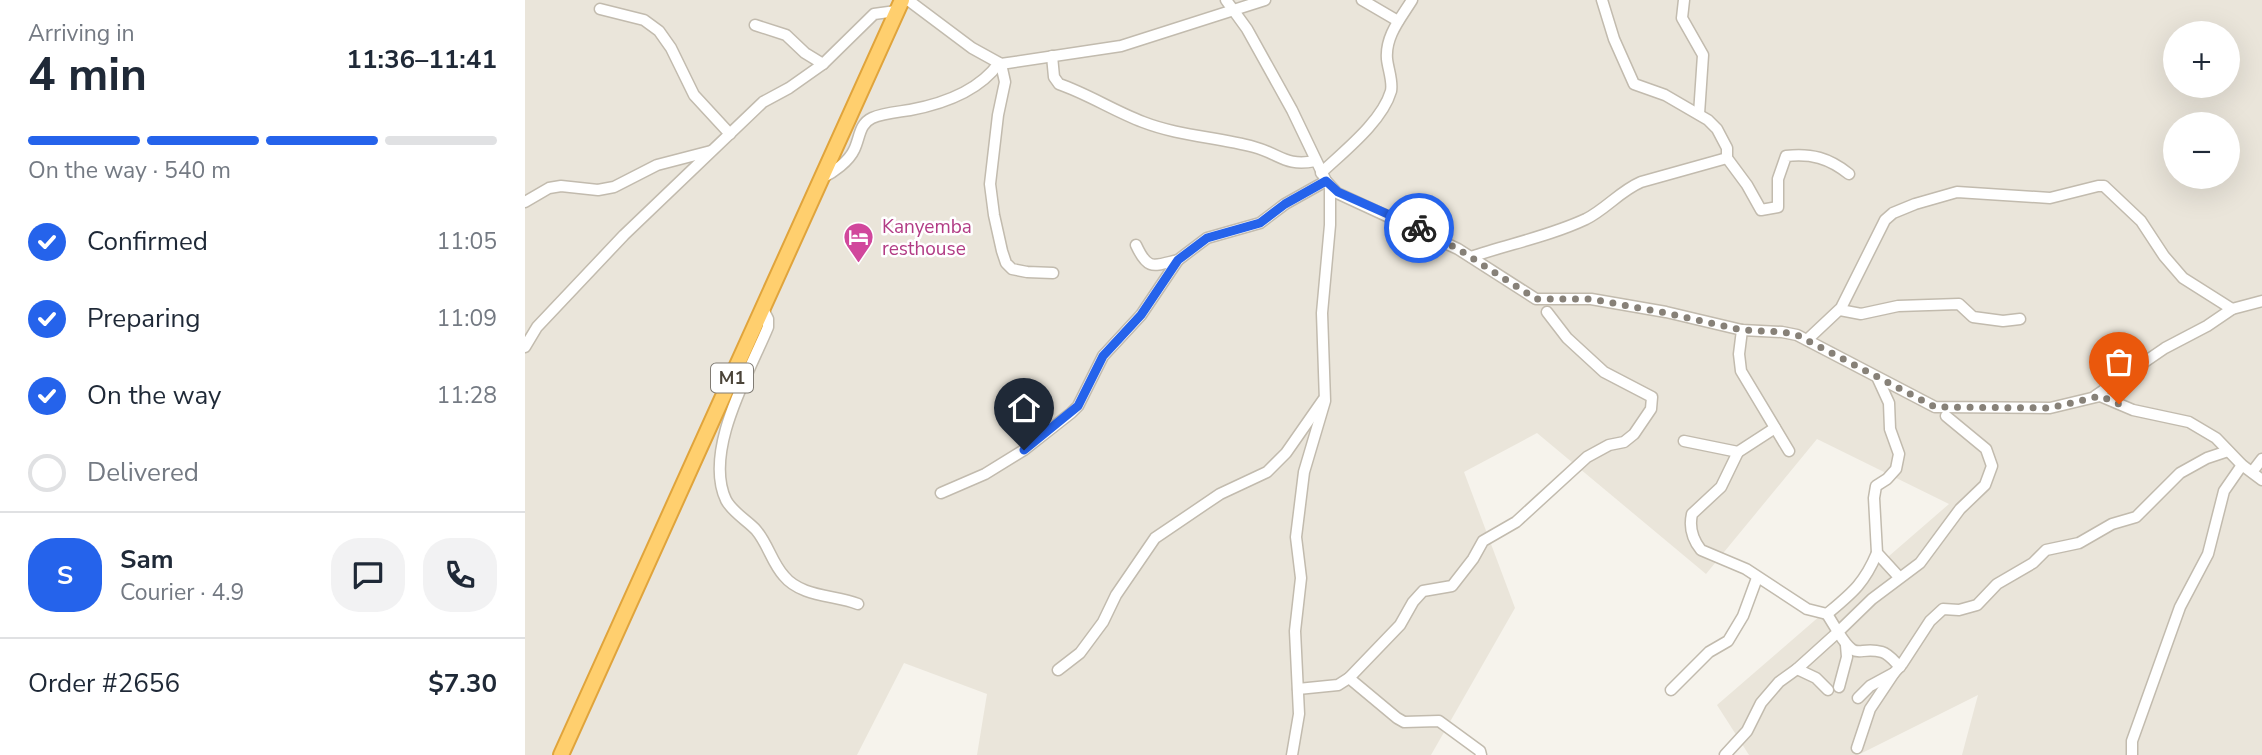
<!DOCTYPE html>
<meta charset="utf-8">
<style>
body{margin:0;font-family:"Nunito Sans",sans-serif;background:#f2f2f3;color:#1f2937;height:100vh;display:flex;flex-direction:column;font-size:26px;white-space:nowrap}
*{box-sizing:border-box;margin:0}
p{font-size:23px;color:#747a83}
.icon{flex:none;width:38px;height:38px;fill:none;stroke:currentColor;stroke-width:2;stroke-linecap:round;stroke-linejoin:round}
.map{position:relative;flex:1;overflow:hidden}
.side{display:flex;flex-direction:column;background:#fff;width:525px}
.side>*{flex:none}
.controls{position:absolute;left:1638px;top:21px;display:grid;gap:14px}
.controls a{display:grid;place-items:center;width:77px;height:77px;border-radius:50%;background:#fff;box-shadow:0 7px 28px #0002;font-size:35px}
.pin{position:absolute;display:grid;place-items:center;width:60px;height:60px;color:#fff;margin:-72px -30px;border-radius:50% 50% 50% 0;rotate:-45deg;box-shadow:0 0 7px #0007}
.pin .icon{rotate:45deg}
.courier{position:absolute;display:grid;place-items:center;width:70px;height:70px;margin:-35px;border:5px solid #2563eb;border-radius:50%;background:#fff;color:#222;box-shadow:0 2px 9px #0007}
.head em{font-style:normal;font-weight:700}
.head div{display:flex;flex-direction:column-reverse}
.head{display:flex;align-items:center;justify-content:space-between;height:119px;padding:0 28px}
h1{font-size:46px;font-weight:700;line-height:52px}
.bar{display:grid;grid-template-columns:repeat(4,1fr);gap:10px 7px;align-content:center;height:84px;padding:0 28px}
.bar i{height:9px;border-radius:5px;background:#e0e1e3}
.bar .active{background:#2563eb}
.bar p{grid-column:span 4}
.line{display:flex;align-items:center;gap:18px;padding:0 28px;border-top:2px solid #e0e1e3}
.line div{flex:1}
.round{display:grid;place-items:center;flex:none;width:74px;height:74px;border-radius:28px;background:#f2f2f3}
ol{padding:0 28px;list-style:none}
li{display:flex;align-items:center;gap:21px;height:77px}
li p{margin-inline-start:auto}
li .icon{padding:7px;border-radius:50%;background:#2563eb;color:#fff;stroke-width:4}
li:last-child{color:#747a83}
li i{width:38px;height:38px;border:4px solid #e0e1e3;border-radius:50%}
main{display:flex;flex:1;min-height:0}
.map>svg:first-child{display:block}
</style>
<main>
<section class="side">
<div class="head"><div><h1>4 min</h1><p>Arriving in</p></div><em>11:36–11:41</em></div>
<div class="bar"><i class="active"></i><i class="active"></i><i class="active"></i><i></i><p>On the way · 540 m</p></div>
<ol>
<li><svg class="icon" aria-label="check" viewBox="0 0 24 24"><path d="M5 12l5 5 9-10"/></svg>Confirmed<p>11:05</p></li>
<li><svg class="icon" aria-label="check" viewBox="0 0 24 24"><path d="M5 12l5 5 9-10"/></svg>Preparing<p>11:09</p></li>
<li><svg class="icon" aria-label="check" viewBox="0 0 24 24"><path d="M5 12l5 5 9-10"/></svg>On the way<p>11:28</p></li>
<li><i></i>Delivered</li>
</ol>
<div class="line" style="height:126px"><b class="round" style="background:#2563eb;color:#fff">S</b><div><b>Sam</b><p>Courier · 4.9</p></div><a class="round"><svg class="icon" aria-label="chat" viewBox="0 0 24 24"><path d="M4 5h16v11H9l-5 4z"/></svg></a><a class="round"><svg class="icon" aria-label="phone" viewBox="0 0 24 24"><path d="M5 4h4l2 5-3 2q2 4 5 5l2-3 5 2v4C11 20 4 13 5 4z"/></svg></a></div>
<div class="line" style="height:91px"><div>Order #2656</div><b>$7.30</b></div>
</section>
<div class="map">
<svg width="1737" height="755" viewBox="0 0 1737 755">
<rect width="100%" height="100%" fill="#f6f3ec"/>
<path fill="#eae5da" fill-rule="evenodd" d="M0 0H1737V755H1437L1453 695 1333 755H1224L1192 705 1424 504 1292 439 1181 574 1012 433 939 472 990 608 906 755H452L462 694 379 663 332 755H0ZM1650 33H1703V86H1650ZM1650 124H1703V177H1650Z"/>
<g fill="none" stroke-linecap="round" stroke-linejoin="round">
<defs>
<g id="minor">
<path d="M383 0 447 48 476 64 596 46 740 0"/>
<path d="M701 0 722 29 767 110 801 181 812 193 933 249 1011 299H1066L1141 312 1217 330 1257 332 1272 335 1410 407 1525 408 1575 396 1608 410 1664 422 1691 438 1717 465 1737 480"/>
<path d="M837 0 873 21"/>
<path d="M1077 0 1089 39 1109 84 1140 95 1183 120 1192 129 1202 148V158L1222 185 1236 210 1253 207V179L1261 156C1286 153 1304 158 1324 174"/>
<path d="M1159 0 1157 18 1178 55 1174 114"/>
<path d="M75 9 119 20 134 31 146 48 169 95 205 134"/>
<path d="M230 25 261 35 280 53 298 64"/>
<path d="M527 56 529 77 534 84C563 94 589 111 618 122 654 136 692 137 729 147 755 154 761 167 790 161"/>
<path d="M476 64 480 82 473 115 465 184 469 215 477 251 481 263 487 269 502 272 528 273"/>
<path d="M796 173C818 152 857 122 866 91 868 81 863 69 862 59 860 36 876 18 887 0"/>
<path d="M297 178C308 173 324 161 329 150 335 138 334 124 347 118 358 113 373 112 385 110 417 104 454 91 474 63"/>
<path d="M0 202 24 188 36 186 73 190 89 187 132 165 186 151"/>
<path d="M611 245C623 271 628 266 653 260"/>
<path d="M946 257C984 244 1025 236 1061 219 1081 209 1095 191 1116 182L1202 158"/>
<path d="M237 307 243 319V327C224 373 178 451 201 500 207 512 223 521 231 530 243 544 247 563 259 576 276 597 310 595 333 604"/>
<path d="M1315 310 1336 314 1373 306 1434 304 1448 317 1478 321 1495 319"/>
<path d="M1217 330 1214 354 1216 371 1264 451"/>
<path d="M1283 339 1316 308 1360 220 1368 213 1390 204 1432 192 1525 198 1573 186H1579L1616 221 1639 256 1658 278 1707 309"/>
<path d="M0 347 12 327 99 235 238 102 264 88 298 64 349 14 371 11"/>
<path d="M1353 379 1364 403 1365 429 1374 454 1371 469 1362 479 1351 486 1349 498 1352 553 1374 577"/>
<path d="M1570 396 1640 348 1682 326 1707 309 1737 301"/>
<path d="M1159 441 1213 452 1250 428"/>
<path d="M1213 452 1196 487 1167 514C1164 527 1168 540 1176 550L1221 569 1282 609 1302 614C1327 593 1339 584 1352 553"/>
<path d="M1727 472 1737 459"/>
<path d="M416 493 460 474 499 450 546 413 553 406 578 356 616 315 653 260 682 238 735 223 760 204 801 181"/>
<path d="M1375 667C1369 661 1364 654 1357 652 1332 645 1333 664 1313 632L1347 599 1395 563 1435 509 1460 485 1467 466 1461 449 1421 416"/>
<path d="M1272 669 1291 678 1303 690"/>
<path d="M533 670 555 653 578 622 591 595 630 538 695 494 742 472 761 453 798 400"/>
<path d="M824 678 872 718 879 722 914 721 955 751 956 755"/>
<path d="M1314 687 1322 657 1321 645"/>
<path d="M773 689 813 685 824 678 875 625 888 602 898 591 927 586 948 559 958 541 991 522 1062 457 1084 445 1099 442 1109 434 1126 409 1127 397 1079 372 1042 338 1022 312"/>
<path d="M1146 690 1184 652 1203 641 1218 616 1232 578"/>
<path d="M1333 698 1345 686 1369 673 1377 664 1405 621 1418 609 1434 610 1452 605 1472 584 1508 563 1521 550 1554 543 1587 524 1611 517 1655 473 1682 458 1703 451"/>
<path d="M1332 748 1345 709 1369 673"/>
<path d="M767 755 774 714 770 631 776 578 771 537 779 472 800 401 797 313 805 225V187"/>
<path d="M1200 755 1222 731 1236 703 1254 682 1272 669 1313 632 1302 614"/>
<path d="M1607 755V741L1655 607 1683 554 1699 491 1717 465"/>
</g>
<path id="highway" d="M36 755 377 0"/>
</defs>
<use href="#minor" stroke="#c2bbae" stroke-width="13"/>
<use href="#highway" stroke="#e0a43c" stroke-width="18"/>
<use href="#minor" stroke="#fff" stroke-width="10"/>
<use href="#highway" stroke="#ffcf6e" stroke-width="14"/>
</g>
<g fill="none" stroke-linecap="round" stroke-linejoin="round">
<path stroke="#878178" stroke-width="7" stroke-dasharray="0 12.6" d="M894 228 933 249 1011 299H1066L1141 313 1217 330 1257 332 1272 335 1410 407 1525 408 1575 396 1594 404"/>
<path stroke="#2563eb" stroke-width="9" d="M499 450 553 406 578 356 616 315 653 260 682 238 735 223 760 204 801 181 813 192 894 228"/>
</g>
<defs>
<symbol id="hotel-pin" viewBox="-11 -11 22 30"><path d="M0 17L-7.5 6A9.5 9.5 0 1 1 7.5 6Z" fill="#d1479c" stroke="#fff"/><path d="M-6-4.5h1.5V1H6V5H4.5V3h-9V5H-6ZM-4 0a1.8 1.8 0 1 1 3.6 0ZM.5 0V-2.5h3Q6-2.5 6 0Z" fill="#fff"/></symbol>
</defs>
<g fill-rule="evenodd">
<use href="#hotel-pin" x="316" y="220" width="35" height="47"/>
</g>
<g text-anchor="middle" stroke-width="5" stroke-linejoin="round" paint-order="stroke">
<rect fill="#fff" stroke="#817c74" stroke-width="2" x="186" y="363.5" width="42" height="29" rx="5"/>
<g font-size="18" font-weight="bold" fill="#4b4439">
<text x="207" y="384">M1</text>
</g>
<g font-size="19" fill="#b23c85" stroke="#fff" text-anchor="start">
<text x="357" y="233">Kanyemba<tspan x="357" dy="22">resthouse</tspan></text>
</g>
</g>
</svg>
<div class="controls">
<a>+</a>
<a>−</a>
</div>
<div class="pin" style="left:1594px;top:404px;background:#ea580c"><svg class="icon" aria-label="bag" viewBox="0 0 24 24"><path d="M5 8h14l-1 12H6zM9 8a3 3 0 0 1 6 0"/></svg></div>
<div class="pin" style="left:499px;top:450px;background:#1f2937"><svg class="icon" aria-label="home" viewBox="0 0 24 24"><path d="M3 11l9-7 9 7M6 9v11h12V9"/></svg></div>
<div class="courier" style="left:894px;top:228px"><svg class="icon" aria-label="bike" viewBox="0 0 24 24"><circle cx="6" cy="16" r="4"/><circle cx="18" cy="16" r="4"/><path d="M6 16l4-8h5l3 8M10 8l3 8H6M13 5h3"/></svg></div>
</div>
</main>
